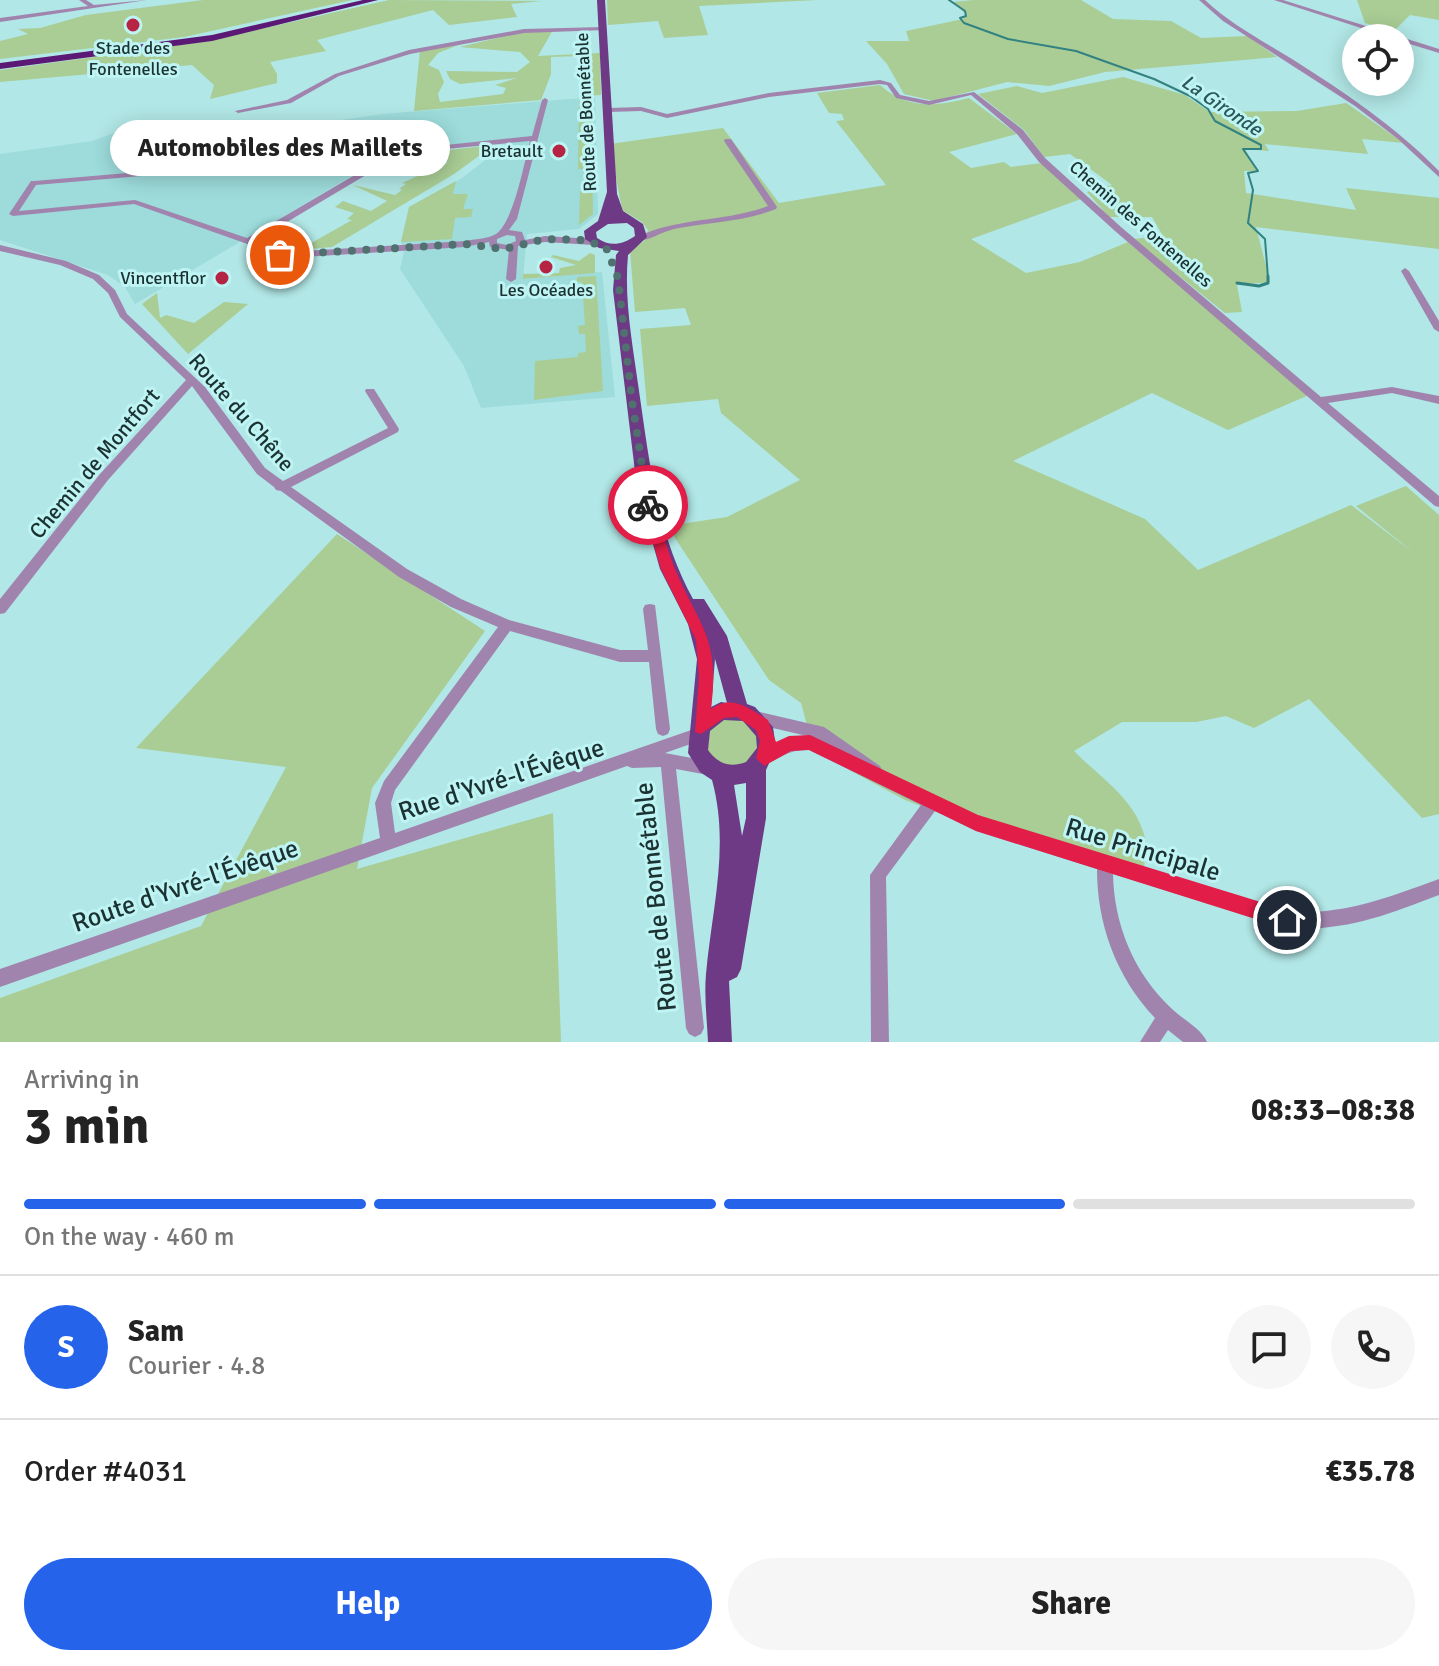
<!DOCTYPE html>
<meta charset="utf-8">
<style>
body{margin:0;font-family:Signika,sans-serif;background:#f6f6f6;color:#222;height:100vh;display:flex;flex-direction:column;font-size:30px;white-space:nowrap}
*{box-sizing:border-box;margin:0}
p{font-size:26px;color:#767676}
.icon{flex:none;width:44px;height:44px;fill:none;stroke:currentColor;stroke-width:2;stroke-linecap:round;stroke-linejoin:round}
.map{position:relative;height:1042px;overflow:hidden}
.sheet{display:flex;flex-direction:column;background:#fff;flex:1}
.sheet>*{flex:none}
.controls{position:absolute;left:1342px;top:24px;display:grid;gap:16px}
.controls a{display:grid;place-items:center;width:72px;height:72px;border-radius:50%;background:#fff;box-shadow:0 4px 20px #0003;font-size:40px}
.pin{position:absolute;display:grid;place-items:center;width:68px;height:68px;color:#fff;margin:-34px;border:4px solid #fff;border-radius:50%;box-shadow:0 2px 8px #0007}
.courier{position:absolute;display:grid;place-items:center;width:80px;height:80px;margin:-40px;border:6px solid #e11d48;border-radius:50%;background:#fff;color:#222;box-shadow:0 2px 10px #0007}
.bubble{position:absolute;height:56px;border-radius:28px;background:#fff;box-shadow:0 4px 20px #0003;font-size:26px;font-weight:700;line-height:56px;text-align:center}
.overview em{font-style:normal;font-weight:700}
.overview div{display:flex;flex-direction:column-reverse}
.overview{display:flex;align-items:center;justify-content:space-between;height:136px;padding:0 24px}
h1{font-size:52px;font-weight:700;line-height:60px}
.bar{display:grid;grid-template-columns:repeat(4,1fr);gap:12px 8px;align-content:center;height:96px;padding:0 24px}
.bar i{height:10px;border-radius:6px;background:#e0e0e0}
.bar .on{background:#2563eb}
.bar p{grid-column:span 4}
.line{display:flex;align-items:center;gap:20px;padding:0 24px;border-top:2px solid #e0e0e0}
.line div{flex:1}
.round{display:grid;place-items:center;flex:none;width:84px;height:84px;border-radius:42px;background:#f6f6f6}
.cta{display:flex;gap:16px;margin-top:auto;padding:16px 24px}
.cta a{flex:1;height:92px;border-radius:48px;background:#2563eb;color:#fff;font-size:32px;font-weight:700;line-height:92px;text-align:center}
.cta a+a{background:#f6f6f6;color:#222}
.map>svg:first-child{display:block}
</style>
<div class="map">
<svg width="1439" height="1042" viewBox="0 0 1439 1042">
<rect width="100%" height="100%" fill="#b1e7e6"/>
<path fill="#9ddcdb" d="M595 97 598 214 579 229 527 234 523 279 602 272 615 397 481 408 464 366 400 269 405 247 401 242 409 207 462 178 511 140 398 152 390 148 387 155 135 304 125 287 108 275 0 240V154L92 141 137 125 197 120 198 141 382 114Z"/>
<g fill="#a9cd95">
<path d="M203 0H352L184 37 0 59V41L28 34 18 29 40 28 86 15Z"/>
<path d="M389 0 542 1 511 4 517 17 449 25 433 10 317 40 326 51 270 62 277 74V83L210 99 214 85 192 65 0 82V70L208 41Z"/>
<path d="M607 0H817L699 6 708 35 664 38 658 21 608 25Z"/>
<path d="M973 0H1081L1113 19 1171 21 1201 38 1248 36 1277 57 1105 72 1049 86 1007 82 934 101 904 94 887 64 866 41H909L906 31 963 19 966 14 953 2Z"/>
<path d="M1357 0H1439V20L1410 15 1393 32 1365 23Z"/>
<path d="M553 30 538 56 600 53 601 95 580 96 581 56 551 57V74L541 100 414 111 420 50 466 42 438 53 428 65 439 70 444 82 438 94 440 102 503 94 506 88 495 85 517 78 460 84 450 79 446 71 517 72 530 62 520 52 460 47 521 32Z"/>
<path d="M1123 77 1185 95 1210 112 1297 111 1346 103 1404 143 1362 139 1368 154 1265 144 1269 151 1245 149 1257 171H1244L1246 193 1356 210 1346 188 1439 198V249L1256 227 1270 282 1237 285 1242 312 1225 313 1133 239 1163 236 1152 217H1109L1087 192 1112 185 1070 154 1044 157 1024 130 978 94 1017 86 1042 93Z"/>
<path d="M880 85C907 109 935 107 969 98L1017 134 949 152 971 168 1004 162 1011 167 1042 163 1081 199 971 239 1026 273 1080 262 1128 242 1309 395 1228 430 1152 393 1013 461 1145 519 1198 570 1351 505 1414 553 1356 506 1406 486 1439 515V814L1422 818 1309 699 1254 728 1226 716 1196 722H1122L1074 751C1099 777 1136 799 1145 838 1147 851 1143 870 1143 883L1027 846 905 800 814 751 801 703 769 680 667 526 727 517 800 480 721 413 718 399 647 406 640 329 691 325 685 308 635 312 630 251 644 241 648 230 642 222 622 210 610 144 723 128 779 203 886 185 836 121 844 120 842 114 829 113 817 93Z"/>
<path d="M591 100 593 214 579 225 580 191 584 190 583 169H578L579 101Z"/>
<path d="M494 145 454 174 332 247 299 250 352 220 347 219 354 213 335 207 343 201 371 211 387 201 353 185 395 195 402 190 399 189 406 184 402 183 420 175 387 164 393 161 433 171 448 162 422 154 403 155Z"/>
<path d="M456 181 453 194H468L463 209H473L471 217 455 218 452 239 401 242 409 207Z"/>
<path d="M590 253 595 255V273L523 279V274L559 273 560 268 576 265 551 257 553 255 579 261Z"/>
<path d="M596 276 603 391 534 400 535 361 578 357V353L586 352 585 334H579L578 326 585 325 582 282H577V277Z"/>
<path d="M157 293 160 318 166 315 194 323 224 302 248 304 188 354 142 304Z"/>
<path d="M337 534 485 631 372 788 357 869 553 813 561 1042H0V998L201 926 286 767 136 748Z"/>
<path d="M728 714 754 724 761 749 741 769 711 763 702 737Z"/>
</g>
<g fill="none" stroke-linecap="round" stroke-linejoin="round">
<path stroke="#328281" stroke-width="2" d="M949 0 965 11 966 16 960 18 964 23 1008 39 1076 51 1154 79 1190 96 1208 109 1215 121 1261 145V149H1243L1258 171 1248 173 1253 190 1248 223 1265 239 1268 278"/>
<path stroke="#328281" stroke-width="3" d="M1237 283 1259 286 1268 283V276"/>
<g fill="#a184ae" fill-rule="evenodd">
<path d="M79 0H86L94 5 147 0 0 22V18L88 6Z"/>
<path d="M1199 0H1205C1230 24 1263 41 1292 59 1344 92 1395 126 1439 171V177L1398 139 1355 106 1223 21Z"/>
<path d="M1274 0H1283L1439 49V53L1400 41V38H1392Z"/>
<path d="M603 27 605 30 524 33 410 54 339 76 291 103 238 113 235 111 287 100 335 74 409 50 524 29Z"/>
<path d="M880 80 891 83 900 95 929 101 974 92 1023 130 1045 158 1121 227 1321 397 1392 387 1439 396V404L1392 393 1328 403 1439 496V507L1435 506 1115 231 1039 162 1017 134 971 95 929 105 896 98 887 85 880 84 769 97 667 118 641 111 608 112 605 110 608 108 641 107 667 114 769 93Z"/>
<path d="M545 98 548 100 517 219 509 230 522 232 525 240 545 236 593 239 597 242 593 245 545 242 518 246 516 279 511 282 506 279 509 250 490 247 489 242 465 247 287 258 134 204 13 216 9 214 31 181H34L398 150 532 136 542 100ZM530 141C524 163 514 221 496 234 487 239 474 239 465 241L288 252 255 241 403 153ZM389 155 247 238 135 200 19 211 36 185ZM507 235 515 236 516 241 507 245 497 243V239Z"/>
<path d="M725 139H731L777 207 776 209C743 222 708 222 674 229 661 232 649 241 637 241V237C678 217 726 222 768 206L724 141Z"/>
<path d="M0 245 66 261 99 275 115 290 127 314 205 387 265 468 283 481 388 428 365 391 366 389H374L399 429 398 432 291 487 407 569 461 599 509 620 620 650H648L643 609 645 605 650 604 655 605 670 729 668 734 663 736 658 734 656 729 649 662H620L510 631 395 790 391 803 395 833 697 728 702 730 704 735 702 740 665 753 708 761 713 763 716 768 713 773 708 775 676 769 704 1028 701 1034 695 1037 689 1034 686 1028 661 767 632 768 627 766 0 987V969L380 838 375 803 384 781 498 627 451 607 399 577 281 491 276 490 274 487 257 474 192 386 108 480 5 613 0 614V599L100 474 186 380 120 317 108 293 93 279 60 265 0 251Z"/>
<path d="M1405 268 1409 271 1439 321V332L1434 329 1401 271Z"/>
<path d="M756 711 824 727 880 766 882 770 978 816 1287 912C1344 915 1387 898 1439 879V895C1387 915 1344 932 1287 928L1113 874C1114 925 1134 973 1171 1008 1182 1019 1202 1029 1207 1042H1183L1168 1030 1160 1042H1140L1155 1018C1116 977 1097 924 1097 869L976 831 935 811 886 877 889 1042H871L870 875 921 805 809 750C786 750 784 757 764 765L759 763 757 758C767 742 788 736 807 736L751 723 749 718 751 713Z"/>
</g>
<path fill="#6e3985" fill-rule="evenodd" d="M597 0H605L617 194 623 211 643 224 647 237 628 255C624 299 632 341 638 384 649 458 656 532 693 599H704L727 636 747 704 755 707 773 727 776 748 766 770V818L741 969 737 977 729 981 732 1042H708C707 1020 704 997 706 974 712 908 730 846 712 780L700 772 688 753 697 659 688 624 660 569 637 488 613 290 616 255 619 251 599 248 585 239 584 231 598 221 607 192ZM627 223 634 228 635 236C622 245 610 247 597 238L596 232 608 224ZM711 644 727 703 721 702 711 707 715 659ZM724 720 743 721 756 736 757 748 746 762C730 768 718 764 708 750L710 731ZM746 783V818L742 836 734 785Z"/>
<path fill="#5c1875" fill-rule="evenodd" d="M363 0H378L212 41 0 69V63L212 35Z"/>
</g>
<path fill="#e11d48" d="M648 500 655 505C661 526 667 549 675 569 701 630 720 637 711 709 732 694 749 708 768 720L776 742 789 736 810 735 978 815 1287 910 1296 920 1293 926 1287 929 976 831 809 750 791 751 764 766 756 758 760 741 756 730 737 717 724 718 701 734 695 732 699 677 696 640 661 569 642 505Z"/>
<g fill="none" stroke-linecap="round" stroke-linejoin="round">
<path stroke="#507170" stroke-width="8" stroke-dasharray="0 14.4" d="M280 255 465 244 504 249 545 239 583 240 606 247 618 278 632 401 648 505"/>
</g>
<g fill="#b62444" stroke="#bef4f3" stroke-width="3">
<circle cx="133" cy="25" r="8"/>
<circle cx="559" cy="151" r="8"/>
<circle cx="546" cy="267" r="8"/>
<circle cx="222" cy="278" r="8"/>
</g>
<g text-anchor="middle" stroke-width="6" stroke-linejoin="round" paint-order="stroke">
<g font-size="18" fill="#1c3131" stroke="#bef4f3">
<text x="133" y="54">Stade des<tspan x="133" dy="21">Fontenelles</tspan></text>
<text x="543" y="157" text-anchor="end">Bretault</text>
<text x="206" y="284" text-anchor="end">Vincentflor</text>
<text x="546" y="296">Les Océades</text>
</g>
<g font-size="18" fill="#1c3131" stroke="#bef4f3">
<text transform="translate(586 112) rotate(-93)" y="6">Route de Bonnétable</text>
<text transform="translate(1141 224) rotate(41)" y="6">Chemin des Fontenelles</text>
</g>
<g font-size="20" font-style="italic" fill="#2b5757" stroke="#bef4f3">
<text transform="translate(1222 105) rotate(34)" y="7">La Gironde</text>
</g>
<g font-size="22" fill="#1c3131" stroke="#bef4f3">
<text transform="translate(242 412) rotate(49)" y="8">Route du Chêne</text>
<text transform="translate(94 463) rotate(-50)" y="8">Chemin de Montfort</text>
</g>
<g font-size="26" fill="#1c3131" stroke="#bef4f3">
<text transform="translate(501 779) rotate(-18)" y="9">Rue d'Yvré-l'Évêque</text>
<text transform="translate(1143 849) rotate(17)" y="9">Rue Principale</text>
<text transform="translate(185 885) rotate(-19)" y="9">Route d'Yvré-l'Évêque</text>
<text transform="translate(655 897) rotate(-96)" y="9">Route de Bonnétable</text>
</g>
</g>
</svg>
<div class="controls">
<a><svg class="icon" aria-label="locate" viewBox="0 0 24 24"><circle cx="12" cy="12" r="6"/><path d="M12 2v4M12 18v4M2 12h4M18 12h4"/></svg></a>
</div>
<div class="pin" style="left:280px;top:255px;background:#ea580c"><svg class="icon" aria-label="bag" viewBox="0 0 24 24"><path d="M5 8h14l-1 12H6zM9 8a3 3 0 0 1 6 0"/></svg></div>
<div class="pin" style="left:1287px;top:920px;background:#1f2937"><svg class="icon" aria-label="home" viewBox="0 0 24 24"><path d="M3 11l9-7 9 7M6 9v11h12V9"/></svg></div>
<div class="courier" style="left:648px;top:505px"><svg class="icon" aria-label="bike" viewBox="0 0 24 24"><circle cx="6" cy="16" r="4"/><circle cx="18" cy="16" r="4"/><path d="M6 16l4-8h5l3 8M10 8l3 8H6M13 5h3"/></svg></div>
<div class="bubble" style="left:110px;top:120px;width:340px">Automobiles des Maillets</div>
</div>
<section class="sheet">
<div class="overview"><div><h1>3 min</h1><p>Arriving in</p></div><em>08:33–08:38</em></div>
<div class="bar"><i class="on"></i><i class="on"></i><i class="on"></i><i></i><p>On the way · 460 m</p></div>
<div class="line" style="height:144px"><b class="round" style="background:#2563eb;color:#fff">S</b><div><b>Sam</b><p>Courier · 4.8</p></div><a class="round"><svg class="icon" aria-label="chat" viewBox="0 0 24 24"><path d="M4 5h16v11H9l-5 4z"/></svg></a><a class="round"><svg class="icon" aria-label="phone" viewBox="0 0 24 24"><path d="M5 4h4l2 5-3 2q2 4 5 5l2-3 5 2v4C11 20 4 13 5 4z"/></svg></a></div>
<div class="line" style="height:104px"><div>Order #4031</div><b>€35.78</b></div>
<div class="cta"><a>Help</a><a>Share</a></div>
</section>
